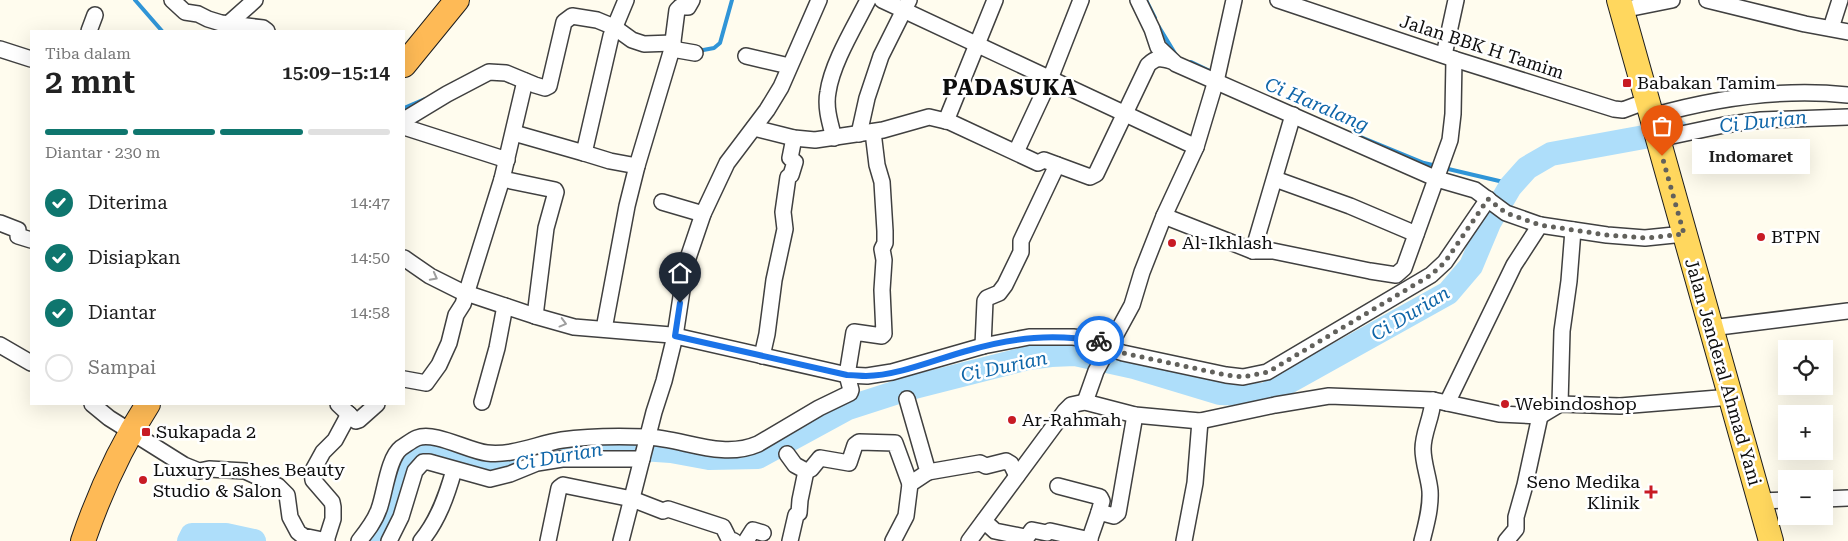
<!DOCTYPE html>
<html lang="id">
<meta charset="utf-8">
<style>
body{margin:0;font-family:"Roboto Serif",serif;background:#f2f2f2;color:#222;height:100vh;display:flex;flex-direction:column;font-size:19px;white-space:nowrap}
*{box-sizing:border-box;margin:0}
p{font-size:16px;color:#767676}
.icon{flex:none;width:28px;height:28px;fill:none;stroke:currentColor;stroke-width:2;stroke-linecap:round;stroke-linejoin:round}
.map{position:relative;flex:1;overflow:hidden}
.side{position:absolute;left:30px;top:30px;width:375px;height:375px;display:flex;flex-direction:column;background:#fff;border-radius:0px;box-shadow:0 5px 20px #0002}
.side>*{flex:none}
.controls{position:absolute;left:1778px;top:340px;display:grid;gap:10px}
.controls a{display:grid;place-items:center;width:55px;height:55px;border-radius:0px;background:#fff;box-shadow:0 5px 20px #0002;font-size:25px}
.pin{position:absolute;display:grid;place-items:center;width:42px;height:42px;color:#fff;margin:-51px -21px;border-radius:50% 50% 50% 0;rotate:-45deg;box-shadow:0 0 5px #0007}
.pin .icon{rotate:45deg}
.courier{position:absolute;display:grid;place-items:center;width:50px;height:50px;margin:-25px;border:4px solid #1a73e8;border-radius:50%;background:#fff;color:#222;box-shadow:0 1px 6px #0007}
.bubble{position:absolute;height:35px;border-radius:0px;background:#fff;box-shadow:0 5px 20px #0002;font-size:16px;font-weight:600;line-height:35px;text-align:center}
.headline em{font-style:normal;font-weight:600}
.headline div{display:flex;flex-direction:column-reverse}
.headline{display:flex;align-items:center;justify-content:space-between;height:85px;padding:0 15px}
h1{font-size:32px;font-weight:600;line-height:38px}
.bar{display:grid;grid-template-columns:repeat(4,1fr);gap:8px 5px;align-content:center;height:60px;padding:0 15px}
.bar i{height:6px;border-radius:4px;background:#e0e0e0}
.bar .active{background:#0f766e}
.bar p{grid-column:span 4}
ol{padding:0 15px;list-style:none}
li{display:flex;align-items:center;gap:15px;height:55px}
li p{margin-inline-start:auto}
li .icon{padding:5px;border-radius:50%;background:#0f766e;color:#fff;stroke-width:4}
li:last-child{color:#767676}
li i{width:28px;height:28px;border:2px solid #e0e0e0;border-radius:50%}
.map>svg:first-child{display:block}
</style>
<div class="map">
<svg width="1848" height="541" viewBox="0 0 1848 541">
<rect width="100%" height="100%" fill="#fffcee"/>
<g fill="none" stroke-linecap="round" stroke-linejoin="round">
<g stroke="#3095d7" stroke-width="4">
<path d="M135 0 162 31"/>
<path d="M1146 0 1155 18"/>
<path d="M1159 27 1176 55"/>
<path d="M698 51 714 48 720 43 732 0"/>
<path d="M1191 62 1212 72"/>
<path d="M404 108 425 99"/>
<path d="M1351 133 1424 163 1437 166"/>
<path d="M1444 168 1512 184"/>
</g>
<g stroke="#aedefa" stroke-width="24">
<path d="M189 541 192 535H226L254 541"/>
<path d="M377 541 397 506 417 449 439 445 492 469 598 446 671 451 709 458 758 457 848 408 910 388 1028 358 1051 355 1075 354 1134 367 1220 393 1265 395 1448 293 1471 266 1489 223 1510 187 1527 168 1551 154 1677 131"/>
</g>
<defs>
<g id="minor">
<path d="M172 0 185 12 198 14 208 19 221 23 263 28 267 31"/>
<path d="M882 0 1196 147"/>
<path d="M1138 0 1152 29 1158 47 1176 64 1437 179 1475 190 1506 213 1540 225 1607 235 1645 238 1684 234"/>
<path d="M1278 0 1454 59 1614 109 1623 110 1647 101"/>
<path d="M1707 0 1805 24 1848 32"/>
<path d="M1622 10 1672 0"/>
<path d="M228 24 255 0"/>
<path d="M1831 28 1840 0"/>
<path d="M89 31 95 15"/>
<path d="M0 49 31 59"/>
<path d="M672 49 695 53"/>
<path d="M1444 55 1456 0"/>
<path d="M746 56 789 66"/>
<path d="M1652 116C1715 98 1782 88 1848 95"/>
<path d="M404 120 447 94 489 72 506 73 535 85 545 88 549 86 564 22 572 16 597 20 614 27 632 40 644 44 673 43"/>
<path d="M946 121 995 0"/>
<path d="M404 127 507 160"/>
<path d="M754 128 794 138 815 140 883 130 929 117 950 122 1038 163 1044 160 1090 177 1096 174 1148 65C1156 57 1161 58 1171 61"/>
<path d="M514 133 584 153 611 36 626 0"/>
<path d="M859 134 867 98 881 56 909 0"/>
<path d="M834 138C830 123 825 107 828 92 832 63 855 26 868 0"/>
<path d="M1658 139 1724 125 1761 120 1848 117"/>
<path d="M1016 152 1050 79 1081 0"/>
<path d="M584 153 610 161 637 166"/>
<path d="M502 179 555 190 556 192 546 228 535 316"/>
<path d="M1275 179 1350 206 1416 234"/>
<path d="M662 202 703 214"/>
<path d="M1164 216 1253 251H1273L1370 271 1396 275 1404 268 1450 140 1453 114 1454 59"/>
<path d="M0 223 18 230V236L31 240"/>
<path d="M1253 251 1293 115"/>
<path d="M404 258 430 276 460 291 535 316 574 327 671 335 847 375 867 376 892 372 983 346 1029 337H1073L1111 342"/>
<path d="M1711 328 1848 311"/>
<path d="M604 329 627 206 637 166 672 49 677 10 680 7H688L692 0"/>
<path d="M0 345 31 363"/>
<path d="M983 346 985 301 987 298 999 293 1005 285 1021 252V241L1057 165"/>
<path d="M1108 348 1123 353 1226 375 1243 377 1267 372 1431 275 1445 262 1488 199"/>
<path d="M762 356 767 334 774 280 785 229 783 212 788 177 791 175 795 162 790 158 794 138"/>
<path d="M404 379 426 383 439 365 449 343 456 315 463 304 502 179 525 81"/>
<path d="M482 402 497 348 505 306"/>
<path d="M1085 402 1096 371 1132 305 1142 272 1164 216 1196 147 1217 77 1234 0"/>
<path d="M1447 403 1514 265 1540 225"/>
<path d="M92 404 109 418 184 465 199 471 209 469 245 471 278 486 287 495 290 517 298 532 303 536 327 541"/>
<path d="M338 404 356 421 359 420 377 404"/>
<path d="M1560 404 1562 331 1569 281 1573 230"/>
<path d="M787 454 795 465 806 471 800 500 799 513 796 515 790 541"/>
<path d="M806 471 811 469 820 458 849 463 855 445 859 442 895 443 910 484"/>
<path d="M928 472 980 463 986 466 1006 461 1011 464 1017 476"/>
<path d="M1058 486 1100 497 1102 501 1099 512"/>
<path d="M1824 499 1848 498"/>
<path d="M1760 501 1786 500"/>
<path d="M984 521 995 531 1025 537H1027L1032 530 1047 533 1050 531 1090 540"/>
<path d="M326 541 333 519V507L332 502 313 480 312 472 323 452 335 440 349 414"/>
<path d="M359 541C367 531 375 521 379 509 385 493 388 458 401 448 406 445 412 440 417 438 435 431 468 451 487 453 513 456 537 444 562 440 589 436 618 436 646 437 683 438 721 460 758 444L819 408 850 393 851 390 847 375 854 332 882 336 884 334 882 290 884 260 882 249 885 243V231L882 182 877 165 873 132"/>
<path d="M389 541 401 517 415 471 423 462H429L490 479 510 474 537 463 562 459H642"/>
<path d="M421 541C438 521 447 495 454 470"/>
<path d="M548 541 559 488 563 485 632 499 663 511 668 509 723 527 729 539 734 541"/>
<path d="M621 541 654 412 664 381 675 336 686 264 703 214 727 163 767 110 781 87 819 0"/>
<path d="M746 541 753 530 763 533"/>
<path d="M893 541 906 516 910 484 928 472 907 399"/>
<path d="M969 541 1065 411 1071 405 1085 402 1135 415 1200 421 1275 405 1329 396 1433 400 1499 414 1540 416 1560 404 1620 406 1731 397"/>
<path d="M1089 541 1099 512 1114 516 1118 513 1135 415"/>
<path d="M1184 541 1195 483 1200 421"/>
<path d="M1422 541C1426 525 1431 508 1430 491 1429 478 1423 463 1423 449 1423 432 1432 418 1433 400"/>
<path d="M1506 541 1516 529V517L1525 485 1540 416"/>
</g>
<path id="primary" d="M1619 0 1771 541"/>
<g id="trunk">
<path d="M404 65 457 0"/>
<path d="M83 541C99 494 121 446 148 404"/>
</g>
</defs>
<use href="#minor" stroke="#404040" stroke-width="18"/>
<use href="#primary" stroke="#1e1e1e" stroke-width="26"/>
<use href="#trunk" stroke="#1e1e1e" stroke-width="26"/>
<use href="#minor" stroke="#fff" stroke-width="15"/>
<use href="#primary" stroke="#ffd75e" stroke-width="24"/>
<use href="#trunk" stroke="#feba56" stroke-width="24"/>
</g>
<defs><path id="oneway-chevron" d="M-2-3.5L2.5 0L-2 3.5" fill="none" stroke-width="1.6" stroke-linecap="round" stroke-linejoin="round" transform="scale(1.25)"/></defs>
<g stroke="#9e9e9e">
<use href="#oneway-chevron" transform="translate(434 277) rotate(28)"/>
<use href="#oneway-chevron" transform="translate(563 323) rotate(15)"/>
</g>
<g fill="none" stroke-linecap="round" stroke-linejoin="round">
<path stroke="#62615c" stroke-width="5" stroke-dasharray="0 9" d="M1099 341 1111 342 1108 348 1123 353 1226 375 1243 377 1268 372 1431 275 1445 262 1488 199 1506 213 1540 225 1607 235 1646 238 1684 234 1662 156"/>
<path stroke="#1a73e8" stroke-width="6" d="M680 303 675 336 847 375C853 375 860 376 866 376 898 376 939 358 970 350 1015 337 1053 334 1099 341"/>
</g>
<g fill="#c81b24" stroke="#fff" stroke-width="2">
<rect x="1622" y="78" width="10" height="10" rx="2.5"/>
<circle cx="1761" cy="237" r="5"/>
<circle cx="1172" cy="243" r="5"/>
<circle cx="1505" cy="404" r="5"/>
<circle cx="1012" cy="420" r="5"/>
<rect x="141" y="427" width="10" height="10" rx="2.5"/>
<circle cx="143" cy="480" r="5"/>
<path d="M1648.5 484.5h5v5h5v5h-5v5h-5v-5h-5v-5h5z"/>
</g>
<g text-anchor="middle" stroke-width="5" stroke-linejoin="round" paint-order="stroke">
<g font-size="18" fill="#0d0d0d" stroke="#fff">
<text transform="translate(1482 47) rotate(18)" y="6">Jalan BBK H Tamim</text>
<text transform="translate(1723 372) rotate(74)" y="6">Jalan Jenderal Ahmad Yani</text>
</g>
<g font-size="18" fill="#0d0d0d" stroke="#fff" text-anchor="start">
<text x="1637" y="89">Babakan Tamim</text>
<text x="1771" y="243">BTPN</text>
<text x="1182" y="249">Al-Ikhlash</text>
<text x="1515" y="410">Webindoshop</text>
<text x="1022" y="426">Ar-Rahmah</text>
<text x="156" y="438">Sukapada 2</text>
<text x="153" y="476">Luxury Lashes Beauty<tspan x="153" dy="21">Studio &amp; Salon</tspan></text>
<text x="1640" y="488" text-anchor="end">Seno Medika<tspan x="1640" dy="21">Klinik</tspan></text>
</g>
<g font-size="19" font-style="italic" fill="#0e65a8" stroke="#fff">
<text transform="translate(1317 104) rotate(23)" y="7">Ci Haralang</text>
<text transform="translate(1763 121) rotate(-6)" y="7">Ci Durian</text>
<text transform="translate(1410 313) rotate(-31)" y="7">Ci Durian</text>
<text transform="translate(1004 366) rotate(-12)" y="7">Ci Durian</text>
<text transform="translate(559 456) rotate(-10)" y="7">Ci Durian</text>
</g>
<g font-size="22" font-weight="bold" letter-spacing="1" fill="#0d0d0d" stroke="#fff">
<text x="1010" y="95">PADASUKA</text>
</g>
</g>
</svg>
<div class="controls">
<a><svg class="icon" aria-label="locate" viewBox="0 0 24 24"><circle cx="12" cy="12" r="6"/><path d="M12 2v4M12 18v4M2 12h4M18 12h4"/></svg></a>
<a>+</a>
<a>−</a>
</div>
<div class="pin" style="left:1662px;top:156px;background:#ea580c"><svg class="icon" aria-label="bag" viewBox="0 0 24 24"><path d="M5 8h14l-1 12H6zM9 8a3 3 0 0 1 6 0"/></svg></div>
<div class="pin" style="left:680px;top:303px;background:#1f2937"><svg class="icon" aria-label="home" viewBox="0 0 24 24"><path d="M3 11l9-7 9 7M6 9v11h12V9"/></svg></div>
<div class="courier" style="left:1099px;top:341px"><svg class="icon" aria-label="bike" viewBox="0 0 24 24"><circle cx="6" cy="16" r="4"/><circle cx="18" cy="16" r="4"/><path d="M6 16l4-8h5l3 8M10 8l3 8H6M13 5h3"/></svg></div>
<div class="bubble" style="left:1692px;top:139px;width:118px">Indomaret</div>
<section class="side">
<div class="headline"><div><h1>2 mnt</h1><p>Tiba dalam</p></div><em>15:09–15:14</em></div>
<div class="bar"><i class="active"></i><i class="active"></i><i class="active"></i><i></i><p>Diantar · 230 m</p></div>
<ol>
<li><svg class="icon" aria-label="check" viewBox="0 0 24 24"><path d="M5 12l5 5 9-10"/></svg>Diterima<p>14:47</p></li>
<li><svg class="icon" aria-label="check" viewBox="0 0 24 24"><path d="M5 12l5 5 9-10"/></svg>Disiapkan<p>14:50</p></li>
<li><svg class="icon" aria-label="check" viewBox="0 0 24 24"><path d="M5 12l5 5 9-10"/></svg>Diantar<p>14:58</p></li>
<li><i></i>Sampai</li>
</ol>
</section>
</div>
